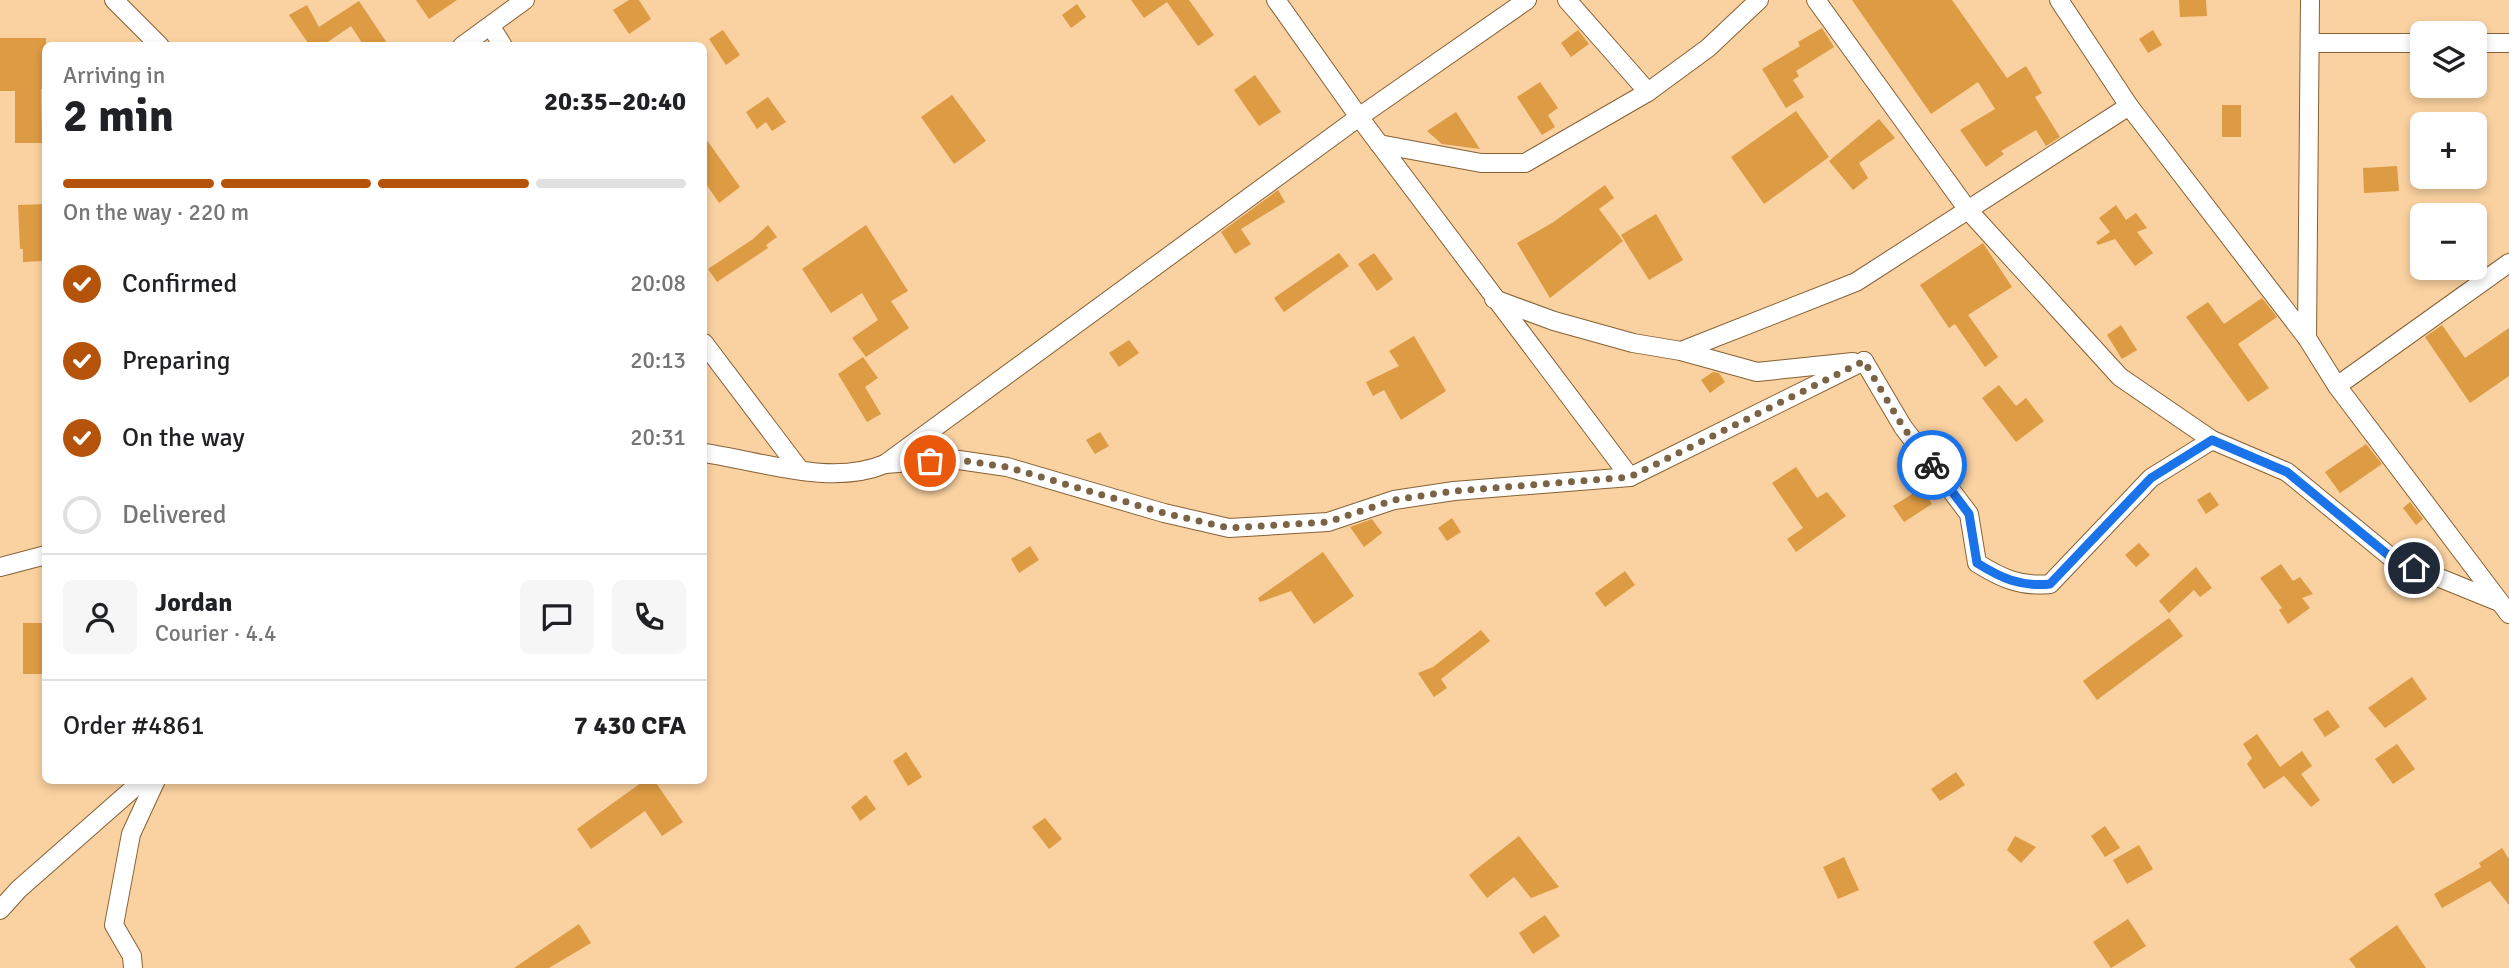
<!DOCTYPE html>
<meta charset="utf-8">
<style>
body{margin:0;font-family:Signika,sans-serif;background:#f6f6f6;color:#202124;height:100vh;display:flex;flex-direction:column;font-size:26px;white-space:nowrap}
*{box-sizing:border-box;margin:0}
p{font-size:23px;color:#757577}
.icon{flex:none;width:38px;height:38px;fill:none;stroke:currentColor;stroke-width:2;stroke-linecap:round;stroke-linejoin:round}
.map{position:relative;flex:1;overflow:hidden}
.panel{position:absolute;left:42px;top:42px;width:665px;height:742px;display:flex;flex-direction:column;background:#fff;border-radius:10px;box-shadow:0 4px 10px #0003}
.panel>*{flex:none}
.buttons{position:absolute;left:2410px;top:21px;display:grid;gap:14px}
.buttons a{display:grid;place-items:center;width:77px;height:77px;border-radius:10px;background:#fff;box-shadow:0 4px 10px #0003;font-size:35px}
.pin{position:absolute;display:grid;place-items:center;width:60px;height:60px;color:#fff;margin:-30px;border:4px solid #fff;border-radius:50%;box-shadow:0 2px 7px #0007}
.courier{position:absolute;display:grid;place-items:center;width:70px;height:70px;margin:-35px;border:5px solid #1a73e8;border-radius:50%;background:#fff;color:#222;box-shadow:0 2px 9px #0007}
.overview em{font-style:normal;font-weight:800}
.overview div{display:flex;flex-direction:column-reverse}
.overview{display:flex;align-items:center;justify-content:space-between;height:119px;padding:0 21px}
h1{font-size:46px;font-weight:800;line-height:52px}
.bar{display:grid;grid-template-columns:repeat(4,1fr);gap:10px 7px;align-content:center;height:84px;padding:0 21px}
.bar i{height:9px;border-radius:5px;background:#e0e0e0}
.bar .selected{background:#b45309}
.bar p{grid-column:span 4}
.line{display:flex;align-items:center;gap:18px;padding:0 21px;border-top:2px solid #e0e0e0}
.line div{flex:1}
.round{display:grid;place-items:center;flex:none;width:74px;height:74px;border-radius:10px;background:#f6f6f6}
ol{padding:0 21px;list-style:none}
li{display:flex;align-items:center;gap:21px;height:77px}
li p{margin-inline-start:auto}
li .icon{padding:7px;border-radius:50%;background:#b45309;color:#fff;stroke-width:4}
li:last-child{color:#757577}
li i{width:38px;height:38px;border:4px solid #e0e0e0;border-radius:50%}
.map>svg:first-child{display:block}
</style>
<div class="map">
<svg width="2509" height="968" viewBox="0 0 2509 968">
<rect width="100%" height="100%" fill="#fad1a0"/>
<g fill="#dd9b43">
<path d="M416 0H457L429 19Z"/>
<path d="M629 0H639L651 19 629 34 613 10Z"/>
<path d="M1131 0H1189L1214 35 1198 46 1167 2 1144 18Z"/>
<path d="M1852 0H1952L2007 78 2026 66 2042 93 2035 97 2060 137 2046 146 2036 130 2001 151 2004 154 1986 167 1960 130 1995 109 1978 82 1931 114Z"/>
<path d="M2179 0H2206L2207 16 2180 17Z"/>
<path d="M359 1 389 46H364L351 26 322 46H310L289 15 307 5 319 27Z"/>
<path d="M1077 4 1086 17 1071 28 1062 15Z"/>
<path d="M1822 28 1834 47 1796 71 1799 76 1793 80 1804 97 1786 108 1762 69 1800 46 1798 42Z"/>
<path d="M723 30 740 55 726 65 709 39Z"/>
<path d="M1578 30 1589 44 1571 57 1561 43Z"/>
<path d="M2153 30 2162 45 2148 53 2139 39Z"/>
<path d="M0 38H46V89H41L42 143H15V91H0Z"/>
<path d="M1255 75 1281 112 1259 126 1234 90Z"/>
<path d="M1540 82 1558 108 1548 115 1555 127 1542 135 1517 97Z"/>
<path d="M952 95 986 141 954 164 921 117Z"/>
<path d="M768 97 786 122 772 131 766 122 757 129 746 112Z"/>
<rect x="2222" y="105" width="19" height="32"/>
<path d="M1796 111 1829 157 1764 204 1731 157Z"/>
<path d="M1456 112 1480 149 1442 144 1427 131Z"/>
<path d="M1879 119 1895 138 1859 163 1868 178 1853 190 1829 161Z"/>
<path d="M704 136 740 187 719 203 704 181Z"/>
<path d="M2397 166 2399 191 2364 193 2363 168Z"/>
<path d="M1605 185 1614 198 1599 209 1623 241 1550 298 1517 243 1552 223Z"/>
<path d="M1278 190 1285 202 1241 229 1251 244 1235 254 1221 232Z"/>
<path d="M46 204V222H42L43 261 23 262V249H20L18 205Z"/>
<path d="M2116 205 2126 220 2136 213 2147 228 2137 232 2153 253 2135 266 2115 239 2098 245 2096 242 2110 232 2099 218Z"/>
<path d="M1656 214 1683 260 1649 280 1621 235Z"/>
<path d="M768 225 777 237 766 245 768 248 717 282 708 269 753 239Z"/>
<path d="M866 225 908 291 891 301 909 328 866 357 852 338 878 320 862 293 831 313 802 269Z"/>
<path d="M1983 243 2012 287 1968 315 1998 357 1985 367 1955 324 1949 328 1920 285Z"/>
<path d="M1339 253 1349 266 1284 312 1274 298Z"/>
<path d="M1374 253 1393 279 1377 291 1358 264Z"/>
<path d="M2262 298 2277 317 2238 344 2269 388 2248 402 2186 317 2208 302 2224 324Z"/>
<path d="M2121 325 2137 350 2122 359 2107 335Z"/>
<path d="M2442 325 2465 358 2509 328V376L2470 403 2425 337Z"/>
<path d="M1414 336 1446 391 1401 420 1384 390 1373 396 1366 382 1399 366 1389 351Z"/>
<path d="M1129 340 1139 353 1119 367 1109 353Z"/>
<path d="M863 357 878 378 865 387 881 414 867 422 838 374Z"/>
<path d="M1713 372 1719 373 1725 382 1710 393 1701 380Z"/>
<path d="M1999 385 2016 406 2026 398 2044 421 2016 442 1982 398Z"/>
<path d="M1100 432 1109 446 1095 454 1086 440Z"/>
<path d="M2366 444 2382 464 2340 493 2325 472Z"/>
<path d="M1796 467 1817 498 1827 492 1846 516 1796 552 1787 539 1803 528 1772 483Z"/>
<path d="M1922 488 1932 504 1904 522 1893 506Z"/>
<path d="M2210 492 2219 505 2206 514 2197 500Z"/>
<path d="M2410 502 2423 519 2416 525 2403 508Z"/>
<path d="M1452 518 1461 532 1447 541 1438 528Z"/>
<path d="M1372 519 1382 533 1364 547 1350 527Z"/>
<path d="M2139 543 2150 555 2136 567 2125 555Z"/>
<path d="M1030 546 1039 560 1019 573 1011 559Z"/>
<path d="M1323 552 1354 596 1314 624 1291 591 1260 602 1258 598Z"/>
<path d="M2281 564 2293 581 2300 577 2313 594 2302 598 2310 608 2288 624 2279 610 2282 608 2260 578Z"/>
<path d="M2196 567 2212 588 2200 597 2194 590 2169 613 2159 601Z"/>
<path d="M1625 571 1635 585 1605 607 1595 593Z"/>
<path d="M2169 618 2183 636 2097 700 2083 681Z"/>
<rect x="23" y="623" width="23" height="51"/>
<path d="M1481 630 1490 641 1441 679 1447 688 1434 697 1418 673 1433 667Z"/>
<path d="M2412 677 2427 699 2385 728 2368 708Z"/>
<path d="M2328 710 2340 727 2325 737 2313 719Z"/>
<path d="M2257 734 2280 767 2302 751 2312 766 2301 774 2320 800 2311 807 2284 776 2264 789 2247 764 2252 758 2243 744Z"/>
<path d="M2397 744 2415 769 2393 784 2375 759Z"/>
<path d="M906 752 922 777 908 786 893 761Z"/>
<path d="M1956 772 1965 785 1940 801 1931 789Z"/>
<path d="M645 780H654L683 822 662 836 645 811 591 849 577 829Z"/>
<path d="M866 795 876 809 860 821 851 807Z"/>
<path d="M1045 818 1062 839 1049 849 1032 827Z"/>
<path d="M2105 826 2120 848 2105 857 2091 836Z"/>
<path d="M1519 836 1559 887 1531 898 1514 877 1487 898 1469 875Z"/>
<path d="M2015 836 2036 847 2021 863 2007 850Z"/>
<path d="M2139 845 2153 869 2127 884 2113 860Z"/>
<path d="M2502 848 2509 859V905L2490 881 2442 908 2434 894 2481 867 2479 863Z"/>
<path d="M1844 857 1859 890 1838 899 1823 867Z"/>
<path d="M1545 915 1560 936 1533 954 1519 933Z"/>
<path d="M2128 919 2146 946 2111 968 2093 942Z"/>
<path d="M579 924 591 943 549 968H514Z"/>
<path d="M2397 925 2426 968H2356L2349 959Z"/>
</g>
<g fill="none" stroke-linecap="round" stroke-linejoin="round">
<defs>
<g id="minor">
<path d="M114 0 160 46"/>
<path d="M1276 0 1359 117 1630 477"/>
<path d="M1567 0 1648 92"/>
<path d="M1816 0 1968 210 2120 377 2212 440 2287 472 2393 559 2499 602"/>
<path d="M2059 0 2129 106 2307 338 2337 386 2509 614"/>
<path d="M491 27 503 46"/>
<path d="M2310 43H2422"/>
<path d="M2474 43H2509"/>
<path d="M462 46 525 0"/>
<path d="M1379 144 1481 163H1525L1648 92 1708 48 1759 0"/>
<path d="M1494 299 1554 321 1633 343 1681 351 1856 282 2129 106"/>
<path d="M2307 338 2310 0"/>
<path d="M704 343 800 470"/>
<path d="M1681 351 1757 372 1853 362"/>
<path d="M1864 361 1903 427 1969 514 1977 563C2001 578 2020 587 2050 584L2151 478 2212 440"/>
<path d="M2337 386 2509 263"/>
<path d="M704 453C761 461 831 487 885 464L1359 117 1527 0"/>
<path d="M885 464 952 459 1007 467 1164 513 1229 528 1328 522 1394 500 1454 491 1630 477 1864 361"/>
<path d="M0 567 46 555"/>
<path d="M0 910 19 889 143 780"/>
<path d="M133 968 132 956 114 925 131 834 156 780"/>
</g>
</defs>
<use href="#minor" stroke="#866134" stroke-width="20"/>
<use href="#minor" stroke="#fff" stroke-width="18"/>
</g>
<g fill="none" stroke-linecap="round" stroke-linejoin="round">
<path stroke="#7b6345" stroke-width="7" stroke-dasharray="0 12.6" d="M930 461 952 459 1007 467 1164 513 1229 528 1328 522 1394 500 1454 491 1630 477 1864 361 1903 427 1932 465"/>
<path stroke="#1a73e8" stroke-width="9" d="M1932 465 1969 514 1977 563C2001 578 2020 587 2050 584L2151 478 2212 440 2287 472 2393 559 2414 568"/>
</g>
</svg>
<div class="buttons">
<a><svg class="icon" aria-label="layers" viewBox="0 0 24 24"><path d="M12 4l9 5-9 5-9-5zM3 14l9 5 9-5"/></svg></a>
<a>+</a>
<a>−</a>
</div>
<div class="pin" style="left:930px;top:461px;background:#ea580c"><svg class="icon" aria-label="bag" viewBox="0 0 24 24"><path d="M5 8h14l-1 12H6zM9 8a3 3 0 0 1 6 0"/></svg></div>
<div class="pin" style="left:2414px;top:568px;background:#1f2937"><svg class="icon" aria-label="home" viewBox="0 0 24 24"><path d="M3 11l9-7 9 7M6 9v11h12V9"/></svg></div>
<div class="courier" style="left:1932px;top:465px"><svg class="icon" aria-label="bike" viewBox="0 0 24 24"><circle cx="6" cy="16" r="4"/><circle cx="18" cy="16" r="4"/><path d="M6 16l4-8h5l3 8M10 8l3 8H6M13 5h3"/></svg></div>
<section class="panel">
<div class="overview"><div><h1>2 min</h1><p>Arriving in</p></div><em>20:35–20:40</em></div>
<div class="bar"><i class="selected"></i><i class="selected"></i><i class="selected"></i><i></i><p>On the way · 220 m</p></div>
<ol>
<li><svg class="icon" aria-label="check" viewBox="0 0 24 24"><path d="M5 12l5 5 9-10"/></svg>Confirmed<p>20:08</p></li>
<li><svg class="icon" aria-label="check" viewBox="0 0 24 24"><path d="M5 12l5 5 9-10"/></svg>Preparing<p>20:13</p></li>
<li><svg class="icon" aria-label="check" viewBox="0 0 24 24"><path d="M5 12l5 5 9-10"/></svg>On the way<p>20:31</p></li>
<li><i></i>Delivered</li>
</ol>
<div class="line" style="height:126px"><a class="round"><svg class="icon" aria-label="person" viewBox="0 0 24 24"><circle cx="12" cy="8" r="4"/><path d="M4 21q1-7 8-7t8 7"/></svg></a><div><b>Jordan</b><p>Courier · 4.4</p></div><a class="round"><svg class="icon" aria-label="chat" viewBox="0 0 24 24"><path d="M4 5h16v11H9l-5 4z"/></svg></a><a class="round"><svg class="icon" aria-label="phone" viewBox="0 0 24 24"><path d="M5 4h4l2 5-3 2q2 4 5 5l2-3 5 2v4C11 20 4 13 5 4z"/></svg></a></div>
<div class="line" style="height:91px"><div>Order #4861</div><b>7 430 CFA</b></div>
</section>
</div>
